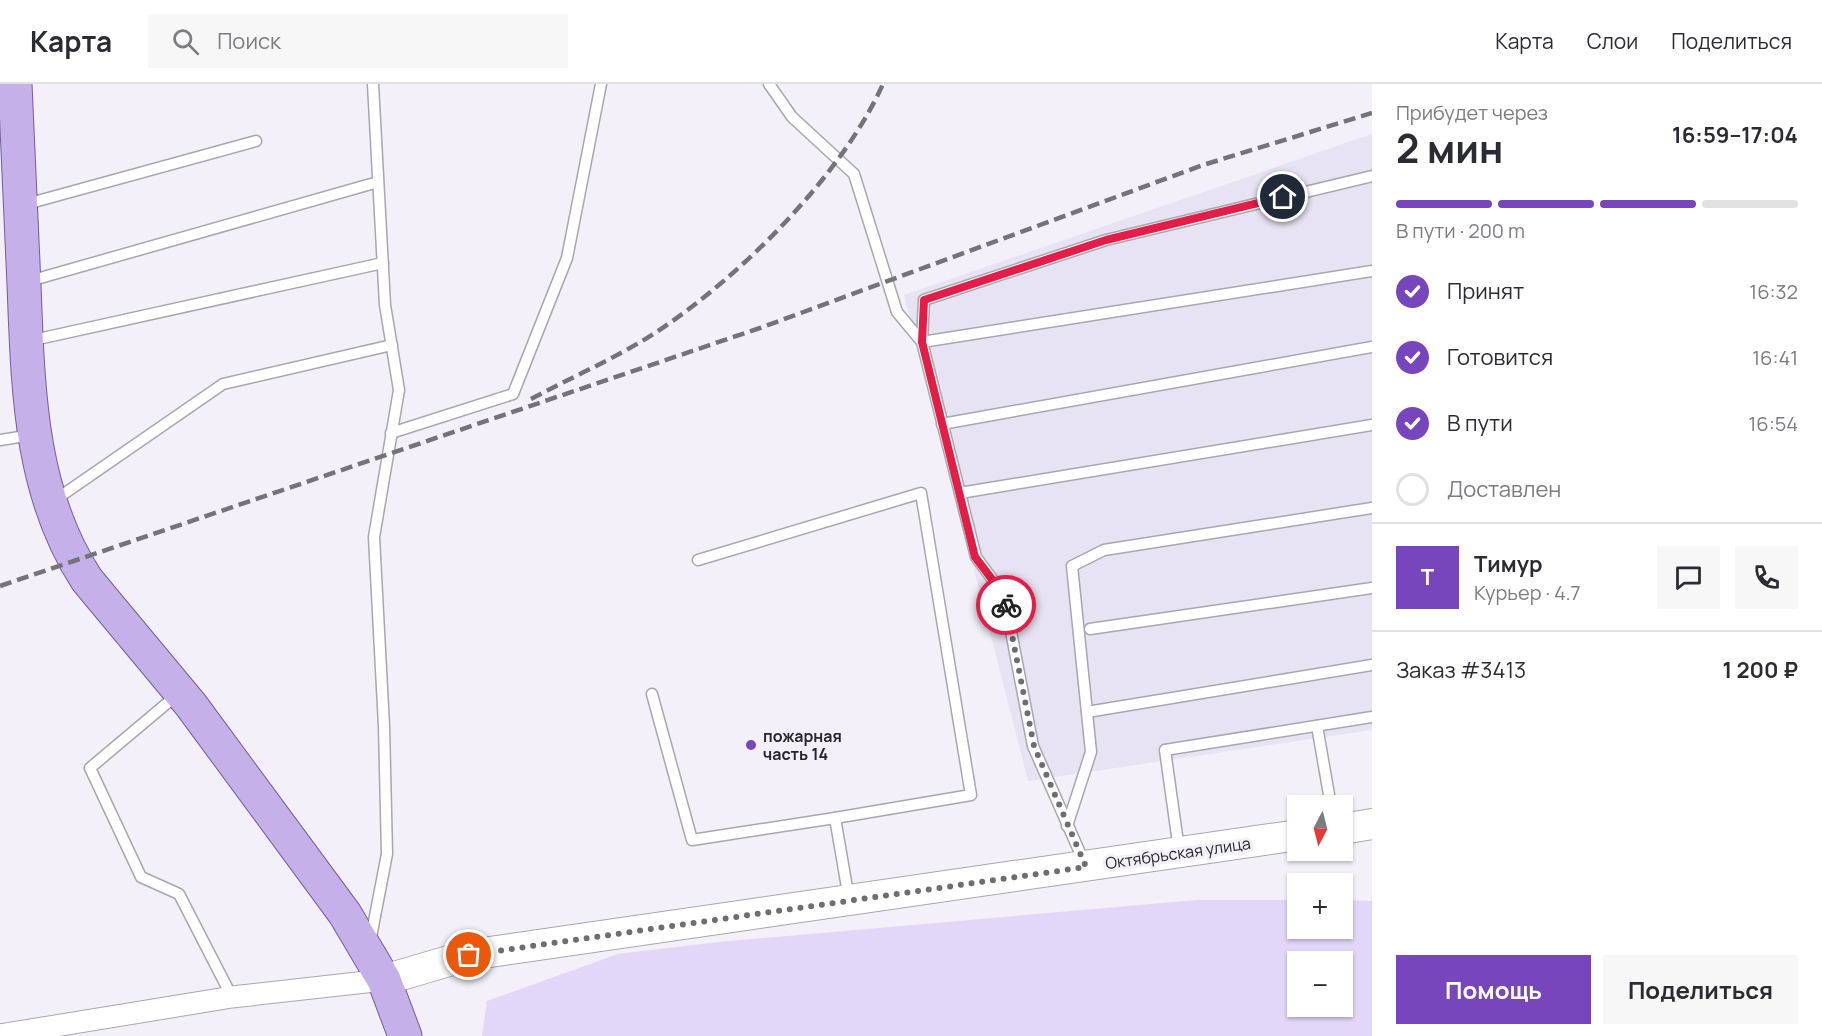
<!DOCTYPE html>
<html lang="ru">
<meta charset="utf-8">
<style>
body{margin:0;font-family:Manrope,sans-serif;background:#f7f7f7;color:#2b2b33;height:100vh;display:flex;flex-direction:column;font-size:22px;white-space:nowrap}
*{box-sizing:border-box;margin:0}
p{font-size:20px;color:#7c7c81}
.icon{flex:none;width:33px;height:33px;fill:none;stroke:currentColor;stroke-width:2;stroke-linecap:round;stroke-linejoin:round}
.map{position:relative;flex:1;overflow:hidden}
.sheet{display:flex;flex-direction:column;background:#fff;width:450px}
.sheet>*{flex:none}
.needle{width:39px;rotate:187deg}
.buttons{position:absolute;left:1287px;top:711px;display:grid;gap:12px}
.buttons a{display:grid;place-items:center;width:66px;height:66px;border-radius:0px;background:#fff;box-shadow:0 2px 4px #0004;font-size:30px}
.pin{position:absolute;display:grid;place-items:center;width:51px;height:51px;color:#fff;margin:-26px;border:3px solid #fff;border-radius:50%;box-shadow:0 2px 6px #0007}
.courier{position:absolute;display:grid;place-items:center;width:60px;height:60px;margin:-30px;border:4px solid #e11d48;border-radius:50%;background:#fff;color:#222;box-shadow:0 2px 8px #0007}
.overview em{font-style:normal;font-weight:700}
.overview div{display:flex;flex-direction:column-reverse}
.overview{display:flex;align-items:center;justify-content:space-between;height:102px;padding:0 24px}
h1{font-size:39px;font-weight:700;line-height:45px}
.bar{display:grid;grid-template-columns:repeat(4,1fr);gap:9px 6px;align-content:center;height:72px;padding:0 24px}
.bar i{height:8px;border-radius:4px;background:#e1e1e2}
.bar .current{background:#7745bc}
.bar p{grid-column:span 4}
.line{display:flex;align-items:center;gap:15px;padding:0 24px;border-top:2px solid #e1e1e2}
.line div{flex:1}
.round{display:grid;place-items:center;flex:none;width:63px;height:63px;border-radius:0px;background:#f7f7f7}
ol{padding:0 24px;list-style:none}
li{display:flex;align-items:center;gap:18px;height:66px}
li p{margin-inline-start:auto}
li .icon{padding:6px;border-radius:50%;background:#7745bc;color:#fff;stroke-width:4}
li:last-child{color:#7c7c81}
li i{width:33px;height:33px;border:3px solid #e1e1e2;border-radius:50%}
.primary-button{display:flex;gap:12px;margin-top:auto;padding:12px 24px}
.primary-button a{flex:1;height:69px;border-radius:0px;background:#7745bc;color:#fff;font-size:24px;font-weight:700;line-height:69px;text-align:center}
.primary-button a+a{background:#f7f7f7;color:#2b2b33}
header{display:flex;align-items:center;gap:36px;box-sizing:border-box;height:84px;padding:0 30px;background:#fff;border-bottom:2px solid #e1e1e2}
header strong{font-size:28px}
nav{display:flex;gap:33px;margin-inline-start:auto;font-size:21px}
.search{width:420px;height:54px;background:#f7f7f7;display:flex;align-items:center;gap:15px;box-sizing:border-box;padding:0 21px;border-radius:0px;color:#7c7c81;font-size:22px}
main{display:flex;flex:1;min-height:0}
.map>svg:first-child{display:block}
</style>
<header>
<strong>Карта</strong>
<div class="search"><svg class="icon" aria-label="search" viewBox="0 0 24 24"><circle cx="10" cy="10" r="6"/><path d="M15 15l6 6"/></svg>Поиск</div>
<nav><a>Карта</a><a>Слои</a><a>Поделиться</a></nav>
</header>
<main>
<div class="map">
<svg width="1372" height="952" viewBox="0 0 1372 952">
<rect width="100%" height="100%" fill="#f3f0f9"/>
<path fill="#e7e3f2" d="M1372 50V646L1028 697 904 211Z"/>
<path fill="#e1d7f9" fill-rule="evenodd" d="M1197 816H1297L1298 844H1342L1343 816 1372 817V952H482L487 917 618 870 718 858ZM1298 878H1342V922H1298Z"/>
<g fill="none" stroke-linecap="round" stroke-linejoin="round">
<defs>
<g id="service">
<path d="M769 0 792 33 854 90 897 228 922 258 976 473 1004 511 1033 662 1084 778"/>
<path d="M1372 92 1106 156 924 216 922 258 1372 187"/>
<path d="M23 121 256 57"/>
<path d="M26 198 378 98"/>
<path d="M29 257 383 179"/>
<path d="M942 340 1372 263"/>
<path d="M391 349 513 310 567 174 601 0"/>
<path d="M0 356 32 351"/>
<path d="M960 409 1372 341"/>
<path d="M55 416 223 300 392 261"/>
<path d="M698 476 921 409 971 711 835 734"/>
<path d="M1090 545 1372 504"/>
<path d="M178 610 90 684 141 793 179 810 232 913"/>
<path d="M652 610 692 756 835 734 849 815"/>
<path d="M1087 628 1372 581"/>
<path d="M1317 642 1331 722"/>
<path d="M1067 742 1091 668 1072 482 1104 466 1372 424"/>
<path d="M1179 766 1165 666 1372 633"/>
<path d="M370 858 387 770 384 642 374 453 399 306 385 221 373 0"/>
</g>
<path id="minor" d="M0 951 232 913 384 896"/>
<g id="secondary">
<path d="M1342 745 1372 740"/>
<path d="M384 896 469 871 1298 751"/>
</g>
<path id="primary" d="M15 0C18 67 21 134 24 201 28 302 29 408 87 496L191 621 345 830 384 896 405 952"/>
</defs>
<use href="#service" stroke="#a8a6ae" stroke-width="13"/>
<use href="#minor" stroke="#a8a6ae" stroke-width="23"/>
<use href="#secondary" stroke="#a8a6ae" stroke-width="32"/>
<use href="#primary" stroke="#745d9d" stroke-width="35"/>
<use href="#service" stroke="#fff" stroke-width="10"/>
<use href="#minor" stroke="#fff" stroke-width="21"/>
<use href="#secondary" stroke="#fff" stroke-width="30"/>
<use href="#primary" stroke="#c5b0ea" stroke-width="33"/>
<g stroke="#747378" stroke-width="4.5" stroke-dasharray="12 6" stroke-linecap="butt">
<path d="M531 315C572 293 616 274 655 249 740 193 841 93 883 0"/>
<path d="M0 502 760 244 1203 81 1372 29"/>
</g>
</g>
<g fill="none" stroke-linecap="round" stroke-linejoin="round">
<path stroke="#6e6d72" stroke-width="6" stroke-dasharray="0 10.8" d="M469 871 1086 783 1034 662 1006 521"/>
<path stroke="#e11d48" stroke-width="8" d="M1006 521 1004 511 975 473 922 258 924 216 1106 156 1283 113"/>
</g>
<circle fill="#7745bc" stroke="#f3f0f9" stroke-width="2" cx="751" cy="661" r="6"/>
<g text-anchor="middle" stroke-width="6" stroke-linejoin="round" paint-order="stroke">
<g font-size="16" font-weight="bold" fill="#272629" stroke="#f3f0f9" text-anchor="start">
<text x="763" y="658">пожарная<tspan x="763" dy="18">часть 14</tspan></text>
</g>
<g font-size="16" fill="#272629" stroke="#f3f0f9">
<text transform="translate(1178 769) rotate(-8)" y="6">Октябрьская улица</text>
</g>
</g>
</svg>
<div class="buttons">
<a><svg class="needle" viewBox="-14 -14 28 28"><path d="M0-13l5 13h-10z" fill="#e53935"/><path d="M0 13l5-13h-10z" fill="#7c7c81"/></svg></a>
<a>+</a>
<a>−</a>
</div>
<div class="pin" style="left:469px;top:871px;background:#ea580c"><svg class="icon" aria-label="bag" viewBox="0 0 24 24"><path d="M5 8h14l-1 12H6zM9 8a3 3 0 0 1 6 0"/></svg></div>
<div class="pin" style="left:1283px;top:113px;background:#1f2937"><svg class="icon" aria-label="home" viewBox="0 0 24 24"><path d="M3 11l9-7 9 7M6 9v11h12V9"/></svg></div>
<div class="courier" style="left:1006px;top:521px"><svg class="icon" aria-label="bike" viewBox="0 0 24 24"><circle cx="6" cy="16" r="4"/><circle cx="18" cy="16" r="4"/><path d="M6 16l4-8h5l3 8M10 8l3 8H6M13 5h3"/></svg></div>
</div>
<section class="sheet">
<div class="overview"><div><h1>2 мин</h1><p>Прибудет через</p></div><em>16:59–17:04</em></div>
<div class="bar"><i class="current"></i><i class="current"></i><i class="current"></i><i></i><p>В пути · 200 m</p></div>
<ol>
<li><svg class="icon" aria-label="check" viewBox="0 0 24 24"><path d="M5 12l5 5 9-10"/></svg>Принят<p>16:32</p></li>
<li><svg class="icon" aria-label="check" viewBox="0 0 24 24"><path d="M5 12l5 5 9-10"/></svg>Готовится<p>16:41</p></li>
<li><svg class="icon" aria-label="check" viewBox="0 0 24 24"><path d="M5 12l5 5 9-10"/></svg>В пути<p>16:54</p></li>
<li><i></i>Доставлен</li>
</ol>
<div class="line" style="height:108px"><b class="round" style="background:#7745bc;color:#fff">Т</b><div><b>Тимур</b><p>Курьер · 4.7</p></div><a class="round"><svg class="icon" aria-label="chat" viewBox="0 0 24 24"><path d="M4 5h16v11H9l-5 4z"/></svg></a><a class="round"><svg class="icon" aria-label="phone" viewBox="0 0 24 24"><path d="M5 4h4l2 5-3 2q2 4 5 5l2-3 5 2v4C11 20 4 13 5 4z"/></svg></a></div>
<div class="line" style="height:78px"><div>Заказ #3413</div><b>1 200 ₽</b></div>
<div class="primary-button"><a>Помощь</a><a>Поделиться</a></div>
</section>
</main>
